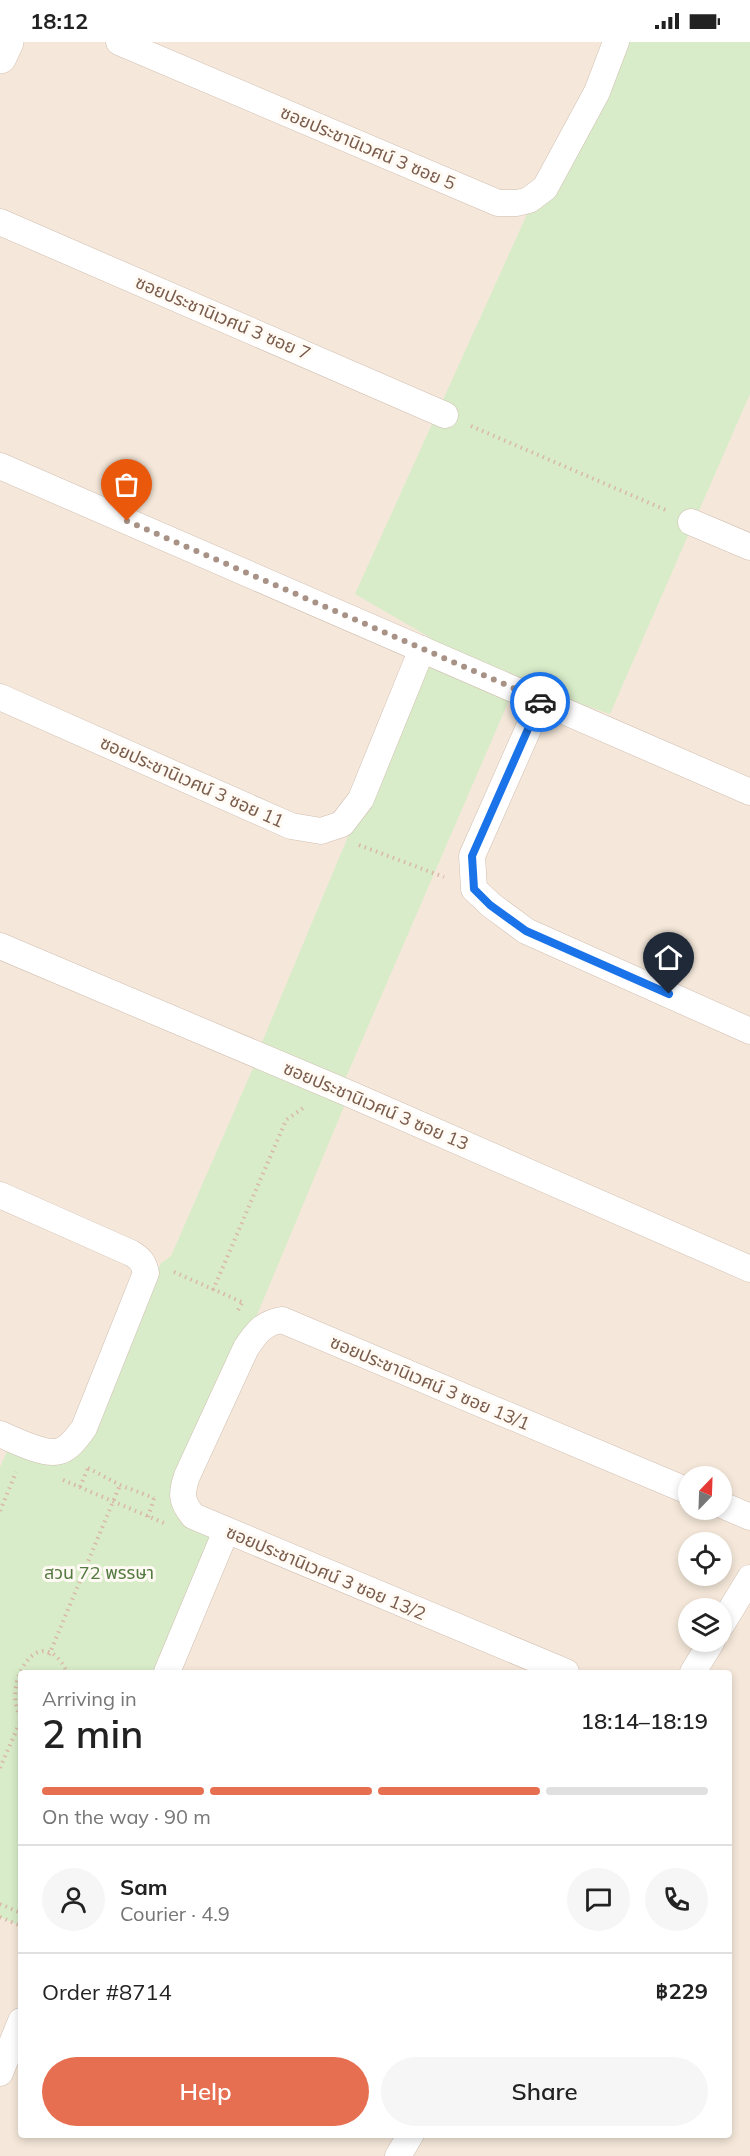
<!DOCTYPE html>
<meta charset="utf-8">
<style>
body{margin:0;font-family:Mulish,"Noto Sans Thai",sans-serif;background:#f6f6f6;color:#222;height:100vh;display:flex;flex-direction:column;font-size:22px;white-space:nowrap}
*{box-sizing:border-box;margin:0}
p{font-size:20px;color:#767676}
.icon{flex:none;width:33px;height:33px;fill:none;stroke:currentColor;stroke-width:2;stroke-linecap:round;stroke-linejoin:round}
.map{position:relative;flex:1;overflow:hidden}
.panel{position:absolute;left:18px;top:1628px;width:714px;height:468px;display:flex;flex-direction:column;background:#fff;border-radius:6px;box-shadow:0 3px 9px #0003}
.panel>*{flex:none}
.needle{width:39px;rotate:23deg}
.tools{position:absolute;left:678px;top:1424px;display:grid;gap:12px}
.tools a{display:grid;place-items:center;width:54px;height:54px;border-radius:50%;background:#fff;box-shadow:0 3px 9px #0003;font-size:30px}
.pin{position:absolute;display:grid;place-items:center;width:51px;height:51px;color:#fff;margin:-62px -26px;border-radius:50% 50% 50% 0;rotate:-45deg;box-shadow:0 0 6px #0007}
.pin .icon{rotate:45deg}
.courier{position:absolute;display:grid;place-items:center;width:60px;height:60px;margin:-30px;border:4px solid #1a73e8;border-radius:50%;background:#fff;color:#222;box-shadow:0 2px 8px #0007}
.head em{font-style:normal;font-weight:600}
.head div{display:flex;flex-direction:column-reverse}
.head{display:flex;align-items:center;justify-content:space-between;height:102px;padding:0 24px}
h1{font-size:39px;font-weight:600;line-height:45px}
.bar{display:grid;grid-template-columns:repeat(4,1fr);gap:9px 6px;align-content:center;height:72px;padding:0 24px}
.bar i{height:8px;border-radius:4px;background:#e0e0e0}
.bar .active{background:#e76f51}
.bar p{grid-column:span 4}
.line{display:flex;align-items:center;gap:15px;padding:0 24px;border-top:2px solid #e0e0e0}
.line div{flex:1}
.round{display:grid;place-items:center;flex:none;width:63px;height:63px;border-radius:32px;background:#f6f6f6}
.cta{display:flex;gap:12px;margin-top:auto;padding:12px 24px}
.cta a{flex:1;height:69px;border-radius:36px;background:#e76f51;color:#fff;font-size:24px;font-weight:600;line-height:69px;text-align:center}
.cta a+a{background:#f6f6f6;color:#222}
.status{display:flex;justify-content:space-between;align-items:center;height:42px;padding:0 30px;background:#fff;direction:ltr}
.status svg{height:16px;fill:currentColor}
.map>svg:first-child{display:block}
</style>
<div class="status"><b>18:12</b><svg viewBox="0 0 49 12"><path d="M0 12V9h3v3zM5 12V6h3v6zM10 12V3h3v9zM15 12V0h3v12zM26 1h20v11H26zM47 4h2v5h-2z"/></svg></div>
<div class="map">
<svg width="750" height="2114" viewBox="0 0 750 2114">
<rect width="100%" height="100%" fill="#fdf6ec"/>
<path fill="#f5e8da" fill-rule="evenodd" d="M0 0H750V2114H0ZM688 1434H722V1467H688ZM688 1500H722V1533H688ZM688 1566H722V1599H688ZM21 1630H729V2092H21Z"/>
<g fill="#d8ecc9">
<path d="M605 0H750V352L610 672 517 640 344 1040 260 1005 431 596 355 552Z"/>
<path d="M257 1017 348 1055 260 1266 172 1463 233 1489 169 1630H21V1884L0 1875V1425L13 1396 73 1418 161 1221 171 1214Z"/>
</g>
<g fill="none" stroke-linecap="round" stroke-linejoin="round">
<defs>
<g id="street">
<path d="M119 0 498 161H517L529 158 545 146 597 50 616 0"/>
<path d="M0 180 445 373"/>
<path d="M0 424 750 750"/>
<path d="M691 480 750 505"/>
<path d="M0 655 291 784 321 789 342 782 361 757 422 607"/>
<path d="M541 658 472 814 474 847 491 863 526 889 750 989"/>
<path d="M0 904 350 1052 750 1227"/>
<path d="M0 1153 131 1211C140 1216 144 1221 146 1231L84 1386C78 1394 70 1406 60 1409 45 1414 14 1398 0 1392"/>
<path d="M722 1463 750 1475"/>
<path d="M722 1582 750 1536"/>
<path d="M167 1630 226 1489"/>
<path d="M566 1630 193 1474C181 1459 181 1452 187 1434L246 1306C256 1291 263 1281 282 1278L688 1449"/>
<path d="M693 1630 712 1599"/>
<path d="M0 2031 21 1979"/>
<path d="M398 2114 411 2092"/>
</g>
<path id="secondary" d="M0 15 7 0"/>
</defs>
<use href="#street" stroke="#d1beb0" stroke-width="27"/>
<use href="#secondary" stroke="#d6c0b0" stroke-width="34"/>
<g stroke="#d9b8a5" stroke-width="4" stroke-dasharray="1.5 4.5" stroke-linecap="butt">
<path d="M471 384 668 469"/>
<path d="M359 803 444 835"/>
<path d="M174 1230 244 1261"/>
<path d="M213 1248 286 1078 306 1064"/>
<path d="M238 1268 242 1261"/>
<path d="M88 1426 120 1443 154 1456"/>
<path d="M63 1438 164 1481"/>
<path d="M80 1445 88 1426"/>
<path d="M0 1469 16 1430"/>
<path d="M148 1475 154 1456"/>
<path d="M49 1613 120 1443"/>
<path d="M21 1675C0 1645 40 1574 67 1630"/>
<path d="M0 1726 21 1678"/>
<path d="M0 1862 21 1871"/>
<path d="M0 1875 21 1884"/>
</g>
<use href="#street" stroke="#fff" stroke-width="26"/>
<use href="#secondary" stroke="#fff" stroke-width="33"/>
</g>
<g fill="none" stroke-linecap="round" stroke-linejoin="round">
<path stroke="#a89285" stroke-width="6" stroke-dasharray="0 10.8" d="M127 479 541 658 540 660"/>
<path stroke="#1a73e8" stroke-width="8" d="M540 660 472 814 474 847 490 863 526 889 669 952"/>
</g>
<g text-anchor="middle" stroke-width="6" stroke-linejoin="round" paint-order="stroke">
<g font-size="18" fill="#7a5c4d" stroke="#fffaf3">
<text transform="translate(368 106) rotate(23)" y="6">ซอยประชานิเวศน์ 3 ซอย 5</text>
<text transform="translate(223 276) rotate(23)" y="6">ซอยประชานิเวศน์ 3 ซอย 7</text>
<text transform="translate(192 740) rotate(24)" y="6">ซอยประชานิเวศน์ 3 ซอย 11</text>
<text transform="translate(376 1064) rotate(23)" y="6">ซอยประชานิเวศน์ 3 ซอย 13</text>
<text transform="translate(430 1341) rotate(23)" y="6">ซอยประชานิเวศน์ 3 ซอย 13/1</text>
<text transform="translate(326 1531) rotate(23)" y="6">ซอยประชานิเวศน์ 3 ซอย 13/2</text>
</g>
<g font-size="18" fill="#537a41" stroke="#fffaf3">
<text x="99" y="1537">สวน 72 พรรษา</text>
</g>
</g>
</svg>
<div class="tools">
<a><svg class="needle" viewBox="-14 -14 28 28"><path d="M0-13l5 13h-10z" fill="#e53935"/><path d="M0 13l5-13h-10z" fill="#767676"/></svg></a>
<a><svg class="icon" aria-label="locate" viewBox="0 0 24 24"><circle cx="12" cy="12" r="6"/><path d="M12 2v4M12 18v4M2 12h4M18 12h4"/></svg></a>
<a><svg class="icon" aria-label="layers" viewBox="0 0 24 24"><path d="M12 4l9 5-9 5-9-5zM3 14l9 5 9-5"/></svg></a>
</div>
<div class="pin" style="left:127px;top:479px;background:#ea580c"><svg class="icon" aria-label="bag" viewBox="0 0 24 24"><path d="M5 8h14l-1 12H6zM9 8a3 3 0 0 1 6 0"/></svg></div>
<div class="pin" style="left:669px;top:952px;background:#1f2937"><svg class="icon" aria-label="home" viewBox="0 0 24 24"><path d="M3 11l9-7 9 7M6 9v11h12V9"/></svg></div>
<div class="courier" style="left:540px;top:660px"><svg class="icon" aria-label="car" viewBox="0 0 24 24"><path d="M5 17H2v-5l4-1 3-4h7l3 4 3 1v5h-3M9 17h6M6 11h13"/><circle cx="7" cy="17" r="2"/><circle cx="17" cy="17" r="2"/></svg></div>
<section class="panel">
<div class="head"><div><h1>2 min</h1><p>Arriving in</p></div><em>18:14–18:19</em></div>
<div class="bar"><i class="active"></i><i class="active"></i><i class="active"></i><i></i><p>On the way · 90 m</p></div>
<div class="line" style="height:108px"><a class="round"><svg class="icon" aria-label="person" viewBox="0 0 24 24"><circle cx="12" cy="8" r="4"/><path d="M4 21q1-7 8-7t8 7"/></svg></a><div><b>Sam</b><p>Courier · 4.9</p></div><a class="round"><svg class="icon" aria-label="chat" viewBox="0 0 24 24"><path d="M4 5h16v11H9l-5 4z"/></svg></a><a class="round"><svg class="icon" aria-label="phone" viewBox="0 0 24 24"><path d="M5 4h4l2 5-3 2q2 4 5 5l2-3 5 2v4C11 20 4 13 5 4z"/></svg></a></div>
<div class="line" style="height:78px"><div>Order #8714</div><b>฿229</b></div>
<div class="cta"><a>Help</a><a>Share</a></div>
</section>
</div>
